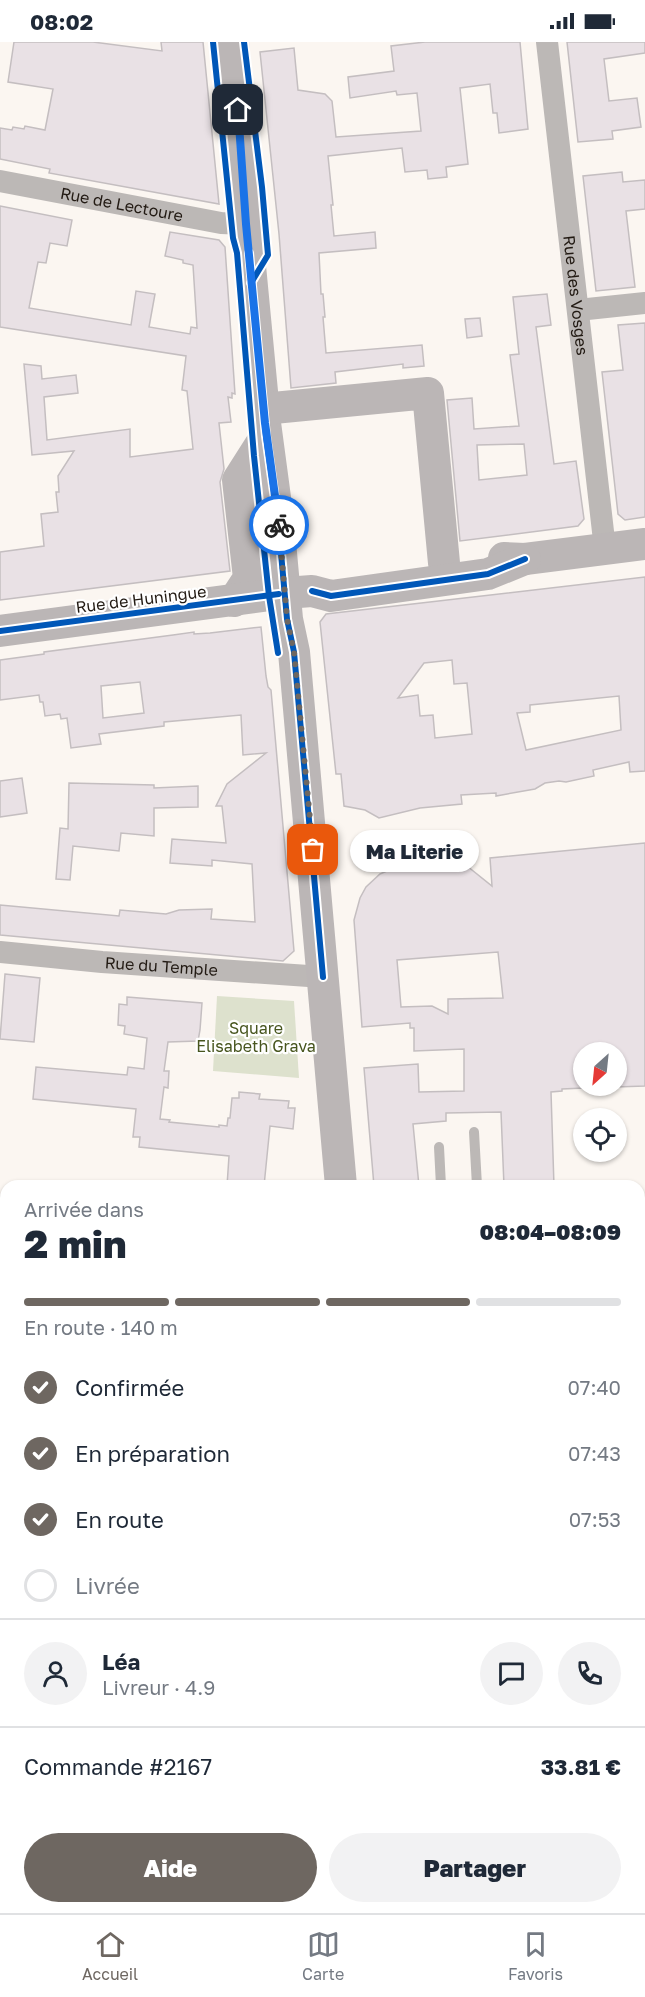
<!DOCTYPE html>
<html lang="fr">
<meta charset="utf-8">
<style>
body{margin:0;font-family:"Golos Text",sans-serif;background:#f2f2f3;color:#1f2937;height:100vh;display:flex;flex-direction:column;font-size:22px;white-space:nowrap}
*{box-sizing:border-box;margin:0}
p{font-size:20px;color:#747a83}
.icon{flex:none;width:33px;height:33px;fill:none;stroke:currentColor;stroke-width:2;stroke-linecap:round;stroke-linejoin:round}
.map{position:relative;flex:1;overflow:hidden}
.sheet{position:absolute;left:0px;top:1138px;width:645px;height:734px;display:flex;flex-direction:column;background:#fff;border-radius:18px 18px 0 0;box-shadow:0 2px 4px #0004}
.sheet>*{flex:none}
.needle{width:39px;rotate:207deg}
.tools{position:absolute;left:573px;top:1000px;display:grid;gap:12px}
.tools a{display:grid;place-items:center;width:54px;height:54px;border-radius:50%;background:#fff;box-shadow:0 2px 4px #0004;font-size:30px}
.pin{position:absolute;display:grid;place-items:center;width:51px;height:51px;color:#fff;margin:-26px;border-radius:12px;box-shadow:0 3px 9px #0006}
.courier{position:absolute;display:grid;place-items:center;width:60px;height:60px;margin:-30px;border:4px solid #1a73e8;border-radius:50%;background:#fff;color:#222;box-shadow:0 2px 8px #0007}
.bubble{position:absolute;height:42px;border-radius:21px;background:#fff;box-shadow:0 2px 4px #0004;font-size:20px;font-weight:800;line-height:42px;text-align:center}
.head em{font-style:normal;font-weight:800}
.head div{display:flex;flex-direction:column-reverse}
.head{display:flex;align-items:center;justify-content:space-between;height:102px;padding:0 24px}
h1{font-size:39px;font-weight:800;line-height:45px}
.bar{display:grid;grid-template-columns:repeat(4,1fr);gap:9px 6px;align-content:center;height:72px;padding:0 24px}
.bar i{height:8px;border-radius:4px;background:#e0e1e3}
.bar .current{background:#6e6761}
.bar p{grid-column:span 4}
.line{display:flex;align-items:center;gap:15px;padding:0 24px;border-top:2px solid #e0e1e3}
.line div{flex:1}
.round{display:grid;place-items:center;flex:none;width:63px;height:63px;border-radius:32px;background:#f2f2f3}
ol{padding:0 24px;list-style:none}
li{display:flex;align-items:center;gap:18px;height:66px}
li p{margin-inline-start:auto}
li .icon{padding:6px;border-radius:50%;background:#6e6761;color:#fff;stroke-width:4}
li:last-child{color:#747a83}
li i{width:33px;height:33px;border:3px solid #e0e1e3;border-radius:50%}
.action{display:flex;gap:12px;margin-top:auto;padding:12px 24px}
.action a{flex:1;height:69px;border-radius:36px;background:#6e6761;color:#fff;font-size:24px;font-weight:800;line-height:69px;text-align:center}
.action a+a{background:#f2f2f3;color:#1f2937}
.status{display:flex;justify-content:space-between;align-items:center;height:42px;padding:0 30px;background:#fff;direction:ltr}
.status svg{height:16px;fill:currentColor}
.tab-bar{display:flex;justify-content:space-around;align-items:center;height:84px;border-top:2px solid #e0e1e3;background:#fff;font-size:16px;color:#747a83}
.tab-bar a{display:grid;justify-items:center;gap:3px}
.tab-bar .current{color:#6e6761}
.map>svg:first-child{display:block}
</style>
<div class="status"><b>08:02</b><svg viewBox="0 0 49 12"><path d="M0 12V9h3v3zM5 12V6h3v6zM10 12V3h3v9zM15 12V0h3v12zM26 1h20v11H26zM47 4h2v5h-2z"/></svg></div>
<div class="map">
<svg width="645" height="1871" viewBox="0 0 645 1871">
<rect width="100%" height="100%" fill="#fbf6f1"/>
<g fill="#dde1cd">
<path d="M217 954 294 959 299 1036 213 1029Z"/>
<path d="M0 1712 6 1713V1821L0 1823Z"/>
<path d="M127 1866H209V1871H136Z"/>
</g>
<g fill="#e9e1e5" stroke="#c4bec0" stroke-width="1.5" fill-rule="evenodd">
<path d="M14 0H93L162 9 161 0H203L219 162 49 131 50 127 0 117V86L12 88 13 85 24 87 25 84 45 88 53 47 8 40Z"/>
<path d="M425 0H520L528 87 499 91 497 71H493L490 42 460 46 468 122 446 125 447 135 428 137 427 128 405 130 402 106 328 114 333 163H331L334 194 375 190 376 206 319 211 321 252H323L325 275H323L326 311 422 303 424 324 403 326V322L335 330 336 341 291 346 279 192 260 10 294 6 298 48 325 52 332 59 336 95 421 89 417 51 397 53 396 49 350 56 348 35 394 29 391 4Z"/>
<path d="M567 0H645V11L604 17 609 59 637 56 641 85 612 89 613 97 578 100Z"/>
<path d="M622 130 623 140 645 138V167L626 169 635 245 596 249 583 134Z"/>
<path d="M0 164 72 178 67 204 50 201 46 221 38 220 29 266 131 283 136 249 155 252 149 285 190 292 191 285 197 286 193 223 183 221V218L165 214 170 190 219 198 225 205 235 352 232 351V356L228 355 231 380 219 381 224 427 220 440 230 529 0 558V510L44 504 41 472 58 470 56 450H59L58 434 74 409 32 413 24 322 41 324 42 337 76 333 78 351 44 355 47 398 130 387V415L193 407 187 349 182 348 186 314 0 285Z"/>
<path d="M547 252 551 283 536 285 554 422 576 419 584 477 578 484 460 499 447 358 472 356 474 387 519 384 510 313 519 312 513 255ZM524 402 527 433 479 438 477 403Z"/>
<path d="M480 276 482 294 467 296 465 277Z"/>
<path d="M645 281V475L625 478 618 472 602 330 623 328 618 283Z"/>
<path d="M645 535V729L630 730 629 720 593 728 594 734 566 740 559 739 545 741 535 747 496 754V751L461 753 462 762 420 766 379 776 365 768 344 764 341 732H336L320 580 326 572ZM452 618 454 642 467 641 472 692 435 696 433 673 420 674 418 653 398 656 424 621ZM619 654 621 688 526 708 517 671 530 670V663Z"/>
<path d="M261 585 266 634 268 645 271 648 294 909 283 919 0 893V863L119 874 120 868 166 872 179 868 212 867 211 877 255 880 252 822 212 818V824L170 821 172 797 226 801 222 764H216L227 742 266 711 243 713 241 673 164 680V684L99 692 101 702 71 706 67 676 61 677 60 672 45 674 43 660H40L39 653 0 658V618L44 612V610L173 593 194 590V592L210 591ZM140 640 144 671 103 676 101 644Z"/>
<path d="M22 736 27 771 0 775V739Z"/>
<path d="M69 741 154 743V746L198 744V765L154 766V794L121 791 119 809 73 804 70 838 56 837 60 786 68 787Z"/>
<path d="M645 801V1044L616 1045V1011H584V1046L562 1047V1049L551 1050 554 1144H504L501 1070 446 1071V1079L413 1082 419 1144H374L364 1026 418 1022 419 1050 464 1049V1007L414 1009V986H410V981L362 985 354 878 360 856 366 845 380 832 403 822 457 816 492 844 490 816ZM498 910 503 956 448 957V972L432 964 401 965 397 918Z"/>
<path d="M5 932 40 936 34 1000 0 997Z"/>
<path d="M127 955 202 961 200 988 198 999 168 1000 164 1029H169L168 1046 164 1045 160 1077 170 1078 169 1080 219 1085V1083L227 1084 228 1076H230L232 1056H239V1050L260 1052 259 1057 289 1059 288 1066H295L293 1087 270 1084 264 1144H227L229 1114 139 1105 140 1095H133L136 1067 33 1057 36 1025 127 1033 128 1025 144 1027 147 996 124 992 125 984 118 983 119 962 127 963Z"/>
</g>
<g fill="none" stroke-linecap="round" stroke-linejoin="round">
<g stroke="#bcb8b6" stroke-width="10">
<path d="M474 1090 477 1144"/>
<path d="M439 1105 441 1144"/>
<path d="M639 1164H645"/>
<path d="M639 1270 645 1269"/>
</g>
<g stroke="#bcb8b6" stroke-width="22">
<path id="s1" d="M547 0 605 507"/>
<path id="s2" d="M0 139 221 181 246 182"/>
<path d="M578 268 645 261"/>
<path id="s3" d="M0 910 102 920 323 935"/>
<path d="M0 1259 6 1260"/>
<path d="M639 1678H645"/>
</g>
<g stroke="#bbb6b6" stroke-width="32">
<path d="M233 0 246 182 265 381 278 478 287 577 294 610 341 1144"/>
<path d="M263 367 428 351 444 521"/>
<path d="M504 516 525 517 645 502"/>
<path d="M234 559 249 536 238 438 266 394"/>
<path d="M0 589 285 551 312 549 331 554 488 532 525 517"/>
<path d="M438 1866 439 1871"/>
</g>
<defs>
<g id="cycleway">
<path d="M213 0 233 196 237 211 254 414 269 554 278 611"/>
<path d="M244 0 262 145 268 213 251 241"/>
<path d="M249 211 266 394 278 478 287 577 294 610 323 935"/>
<path d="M312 549 331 554 488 532 525 517"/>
<path d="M0 589 279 552"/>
</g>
</defs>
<use href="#cycleway" stroke="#fff" stroke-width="10"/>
<use href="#cycleway" stroke="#0057b8" stroke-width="6"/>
</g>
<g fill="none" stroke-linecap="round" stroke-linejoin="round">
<path stroke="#6e6761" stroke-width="6" stroke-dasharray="0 10.8" d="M279 483 287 577 294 610 313 808"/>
<path stroke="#1a73e8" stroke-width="8" d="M238 68 246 182 265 381 279 483"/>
</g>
<g text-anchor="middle" stroke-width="4.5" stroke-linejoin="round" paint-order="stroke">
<g font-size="16" fill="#221a13" stroke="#fff">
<text dy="6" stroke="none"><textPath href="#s2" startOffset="124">Rue de Lectoure</textPath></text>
<text dy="6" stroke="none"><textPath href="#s1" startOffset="255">Rue des Vosges</textPath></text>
<text transform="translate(141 557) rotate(-7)" y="6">Rue de Huningue</text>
<text dy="6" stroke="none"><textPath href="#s3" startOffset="162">Rue du Temple</textPath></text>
</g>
<g font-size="16" fill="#47551e" stroke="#fff">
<text x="256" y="992">Square<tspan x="256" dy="18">Elisabeth Grava</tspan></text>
</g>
</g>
</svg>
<div class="tools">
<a><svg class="needle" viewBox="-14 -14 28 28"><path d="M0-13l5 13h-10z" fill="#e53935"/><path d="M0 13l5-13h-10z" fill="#747a83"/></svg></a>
<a><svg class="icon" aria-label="locate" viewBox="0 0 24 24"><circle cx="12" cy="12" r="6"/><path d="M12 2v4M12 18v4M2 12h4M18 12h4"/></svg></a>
</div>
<div class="pin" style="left:313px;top:808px;background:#ea580c"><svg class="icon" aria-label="bag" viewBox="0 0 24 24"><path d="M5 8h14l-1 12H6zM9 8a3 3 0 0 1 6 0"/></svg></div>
<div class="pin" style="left:238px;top:68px;background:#1f2937"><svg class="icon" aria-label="home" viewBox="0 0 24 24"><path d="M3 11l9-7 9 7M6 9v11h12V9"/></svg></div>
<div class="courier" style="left:279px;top:483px"><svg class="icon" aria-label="bike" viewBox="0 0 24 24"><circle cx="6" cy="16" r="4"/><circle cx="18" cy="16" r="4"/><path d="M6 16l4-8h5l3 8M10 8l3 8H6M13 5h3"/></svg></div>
<div class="bubble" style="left:350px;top:788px;width:129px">Ma Literie</div>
<section class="sheet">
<div class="head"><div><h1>2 min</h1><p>Arrivée dans</p></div><em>08:04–08:09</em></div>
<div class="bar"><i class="current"></i><i class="current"></i><i class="current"></i><i></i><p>En route · 140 m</p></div>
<ol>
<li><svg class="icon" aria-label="check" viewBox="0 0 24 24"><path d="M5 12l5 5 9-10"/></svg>Confirmée<p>07:40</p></li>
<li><svg class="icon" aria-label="check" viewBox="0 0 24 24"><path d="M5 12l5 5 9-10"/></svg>En préparation<p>07:43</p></li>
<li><svg class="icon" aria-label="check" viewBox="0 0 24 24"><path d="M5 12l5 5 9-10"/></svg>En route<p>07:53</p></li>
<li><i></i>Livrée</li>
</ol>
<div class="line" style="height:108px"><a class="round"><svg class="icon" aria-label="person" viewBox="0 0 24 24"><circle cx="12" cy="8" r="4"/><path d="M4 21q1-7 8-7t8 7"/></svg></a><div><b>Léa</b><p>Livreur · 4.9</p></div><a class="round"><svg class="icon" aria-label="chat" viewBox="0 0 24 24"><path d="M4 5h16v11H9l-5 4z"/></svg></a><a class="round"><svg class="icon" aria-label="phone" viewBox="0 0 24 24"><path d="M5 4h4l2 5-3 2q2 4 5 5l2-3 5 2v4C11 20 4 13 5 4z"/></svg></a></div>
<div class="line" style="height:78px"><div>Commande #2167</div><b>33.81 €</b></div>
<div class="action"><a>Aide</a><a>Partager</a></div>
</section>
</div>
<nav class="tab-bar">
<a class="current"><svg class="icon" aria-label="home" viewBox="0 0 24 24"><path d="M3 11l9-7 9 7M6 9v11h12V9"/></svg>Accueil</a>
<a><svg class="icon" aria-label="map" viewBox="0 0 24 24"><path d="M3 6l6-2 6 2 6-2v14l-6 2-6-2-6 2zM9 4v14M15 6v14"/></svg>Carte</a>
<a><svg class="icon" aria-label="saved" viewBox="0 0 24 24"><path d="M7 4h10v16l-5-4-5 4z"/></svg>Favoris</a>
</nav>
